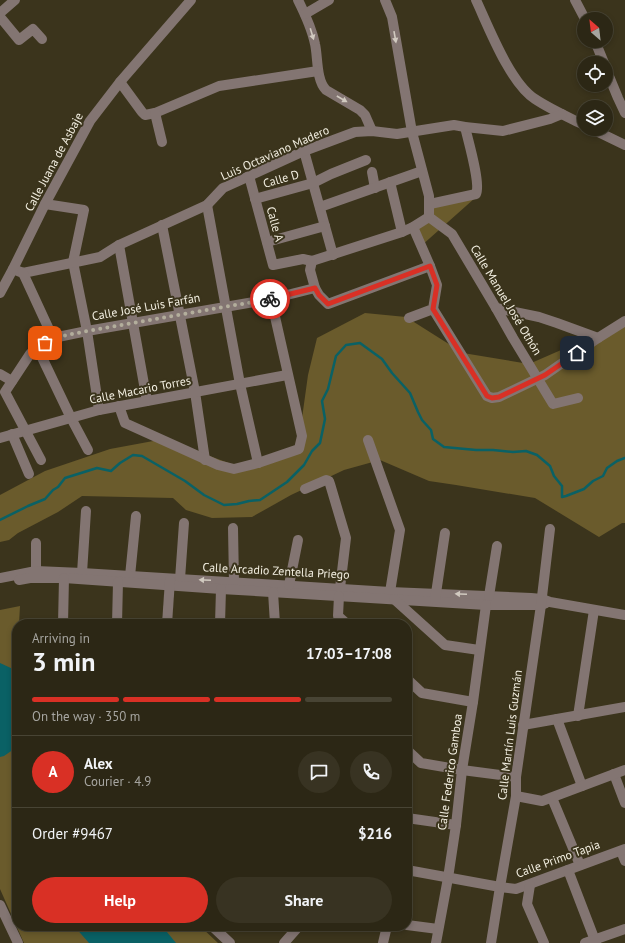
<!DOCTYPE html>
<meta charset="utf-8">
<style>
body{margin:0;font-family:"PT Sans",sans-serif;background:#383322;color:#f1f3f6;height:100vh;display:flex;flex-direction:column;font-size:15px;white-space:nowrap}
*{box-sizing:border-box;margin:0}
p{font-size:13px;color:#a6a5a0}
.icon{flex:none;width:22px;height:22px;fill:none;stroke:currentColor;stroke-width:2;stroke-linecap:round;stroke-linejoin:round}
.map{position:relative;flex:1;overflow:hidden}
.sheet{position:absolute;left:12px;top:619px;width:400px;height:312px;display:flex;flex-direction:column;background:#2c2715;border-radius:16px;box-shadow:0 2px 6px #0003,0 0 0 1px #484434}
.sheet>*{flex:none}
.needle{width:26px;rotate:332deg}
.controls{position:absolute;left:577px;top:12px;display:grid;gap:8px}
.controls a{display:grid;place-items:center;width:36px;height:36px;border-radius:50%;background:#2c2715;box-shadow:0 2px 6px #0003,0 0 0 1px #484434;font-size:20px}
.pin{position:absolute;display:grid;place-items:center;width:34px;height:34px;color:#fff;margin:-17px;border-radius:8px;box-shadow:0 2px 6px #0006}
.courier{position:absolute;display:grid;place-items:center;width:40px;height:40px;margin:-20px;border:3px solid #d93025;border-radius:50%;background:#fff;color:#222;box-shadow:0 1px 5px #0007}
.overview em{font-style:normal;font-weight:800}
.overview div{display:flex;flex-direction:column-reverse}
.overview{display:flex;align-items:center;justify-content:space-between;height:68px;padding:0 20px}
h1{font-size:26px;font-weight:800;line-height:30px}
.bar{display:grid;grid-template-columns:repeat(4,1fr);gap:6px 4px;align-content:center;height:48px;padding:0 20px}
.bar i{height:5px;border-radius:3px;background:#484434}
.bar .selected{background:#d93025}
.bar p{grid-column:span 4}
.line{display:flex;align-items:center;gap:10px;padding:0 20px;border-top:1px solid #484434}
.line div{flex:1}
.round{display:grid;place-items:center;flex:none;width:42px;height:42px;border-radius:21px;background:#383322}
.cta{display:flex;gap:8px;margin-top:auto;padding:8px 20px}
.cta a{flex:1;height:46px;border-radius:24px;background:#d93025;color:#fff;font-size:16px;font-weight:800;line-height:46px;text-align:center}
.cta a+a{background:#383322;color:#f1f3f6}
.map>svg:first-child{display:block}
</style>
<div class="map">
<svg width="625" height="943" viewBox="0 0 625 943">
<rect width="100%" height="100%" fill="#3b341c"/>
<g fill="#6a5b2c">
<path d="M475 198 421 246 414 228 429 219 430 204Z"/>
<path d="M365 313 406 317 463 353 529 364 625 322V523H622L599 537 535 498 456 485 429 481 380 460 344 470 291 495 252 517 212 518 186 510 173 498 82 496 58 512 18 533 9 540 0 542V495L45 471 110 449 164 439 234 465 298 447 308 375 317 338Z"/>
<path d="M20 606 19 624H17V926H200L218 943H24L0 889V610Z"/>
</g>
<g fill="#0a6165">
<path d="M0 663 13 669 17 673V747L4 756 0 757Z"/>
<path d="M74 926H162L176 943H89Z"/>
</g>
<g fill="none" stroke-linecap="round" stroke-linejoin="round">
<path stroke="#0a6165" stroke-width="2.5" d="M0 520 28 506 45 499 53 490 58 487 65 478 97 468 111 471 120 463 133 455 142 456 185 481 204 495 224 505 237 504 249 501 260 500 287 482 304 465 312 451 320 443 325 419 322 401 328 389 336 356 346 345 360 343 382 359 392 373 410 393 418 412 422 420 431 430 433 439 444 447 476 450H493L513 452 526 451 537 455 550 466 554 476 562 486V497L566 496 584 489 593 481 603 476 607 468 617 461 625 458"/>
<g stroke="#837572" stroke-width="10">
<path d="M298 0C305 14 312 29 315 44 318 57 316 80 326 90L360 110 365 115 372 131"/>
<path d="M476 0C489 28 510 83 535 99 550 109 568 117 584 125"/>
<path d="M575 0 585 19"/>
<path d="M0 13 15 0"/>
<path d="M305 14 329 0"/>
<path d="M0 17 19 40 33 29 42 39"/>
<path d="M595 41 604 63"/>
<path d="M606 69 618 98 625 113"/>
<path d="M120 82 142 112 145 115 155 113 219 86 318 71"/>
<path d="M155 113 162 142"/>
<path d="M592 129 625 145"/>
<path d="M304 151 333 255"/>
<path d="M372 172 375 188"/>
<path d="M249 176 273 265 303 259 312 261"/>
<path d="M390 182 402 232"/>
<path d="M255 199 313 183 331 174 366 160"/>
<path d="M45 204 84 210 73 262 87 331 99 410"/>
<path d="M430 204 476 194C481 184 468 140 465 127"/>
<path d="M207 205 240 384 258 463"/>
<path d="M320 207 422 171"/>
<path d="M429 217 452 234 496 308 513 338 553 404 578 398"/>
<path d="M162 225 195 392 205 460"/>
<path d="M267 242 325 226"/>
<path d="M119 245 147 401"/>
<path d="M312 261 402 232 413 227 429 217V196L412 132 392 17 385 0"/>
<path d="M312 261 310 270 315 288 319 295 328 304 430 266"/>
<path d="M13 269 23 273 100 257 119 245 207 205 223 188 304 151 355 132 372 131 397 134 454 125 465 127 503 131 550 119 562 114"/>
<path d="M23 273 53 338"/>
<path d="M0 293 13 269 45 204 90 121 120 82 191 0"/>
<path d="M496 308 539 317 557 323 598 338"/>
<path d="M433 309 487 396 492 398 499 397 545 375 598 338 625 321"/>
<path d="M409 318 433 309 437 285 430 266 413 227"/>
<path d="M37 347 71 418 88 450"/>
<path d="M0 374 12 381"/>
<path d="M119 406 125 423 218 465 234 469 258 463 299 449 302 436 271 299"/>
<path d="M12 434 29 474"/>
<path d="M0 438 99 410 287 375"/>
<path d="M368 440 400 530 390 592"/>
<path d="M41 460 5 392 30 354 37 347 53 338 87 331 271 299 315 288"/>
<path d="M305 489 326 480 329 481 330 484 346 538 340 588"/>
<path d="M233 528 234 582"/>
<path d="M36 571V543"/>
<path d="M82 573 86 511"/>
<path d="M130 576 136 516"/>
<path d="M0 578 36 571 82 573 390 592 531 598 542 599 550 602 625 615"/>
<path d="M180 579 184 523"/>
<path d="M19 580 30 578H64L221 589 486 605H541L546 603"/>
<path d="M289 585 298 540"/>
<path d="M273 592 275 624"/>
<path d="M339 596 338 616 347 624"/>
<path d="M489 596 497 546"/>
<path d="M394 599 445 645 479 650"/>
<path d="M435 600 445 533"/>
<path d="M63 624 64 578"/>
<path d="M117 624 118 582"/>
<path d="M167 624 170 580"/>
<path d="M220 624 221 589"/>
<path d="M407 679 422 693 473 702"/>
<path d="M578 716 594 610"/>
<path d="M557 719 582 786"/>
<path d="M523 725 625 707"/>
<path d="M407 750 421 763 462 770 516 777"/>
<path d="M614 774 625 803"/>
<path d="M516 796 542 801 625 770"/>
<path d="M552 798 580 865"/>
<path d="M407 818 456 825"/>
<path d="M621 851 625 861"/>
<path d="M407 870 500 887 516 889 625 849"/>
<path d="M568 870 596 943"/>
<path d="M530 885 527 904 544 943"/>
<path d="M0 905 18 943"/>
<path d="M407 925 438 929"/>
<path d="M212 926 230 943"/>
<path d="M284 943 299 926"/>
<path d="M383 943 387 926"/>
<path d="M436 943 448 878 456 825 462 770 473 702 486 605"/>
<path d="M491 943 500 887 516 796V777L541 605 550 529"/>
<path d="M585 943 625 929"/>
</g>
</g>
<defs><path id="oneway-solid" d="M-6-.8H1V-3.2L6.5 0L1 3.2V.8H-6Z"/></defs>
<g fill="#d1cac0">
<use href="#oneway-solid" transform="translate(312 34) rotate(73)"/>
<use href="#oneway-solid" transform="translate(395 37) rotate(80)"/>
<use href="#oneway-solid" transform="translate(342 99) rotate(30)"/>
<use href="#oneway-solid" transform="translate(205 580) rotate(-177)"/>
<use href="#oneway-solid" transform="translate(461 594) rotate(-177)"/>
</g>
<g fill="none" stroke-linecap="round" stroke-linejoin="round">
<path stroke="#b3ae9c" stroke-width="4" stroke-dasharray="0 7.2" d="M45 343 53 338 87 331 270 299"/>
<path stroke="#d93025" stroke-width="5" d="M270 299 315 288 319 295 328 304 430 266 437 285 433 309 487 396 492 398 499 397 545 375 577 353"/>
</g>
<g text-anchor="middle" stroke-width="4" stroke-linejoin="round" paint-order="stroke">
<g font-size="12" fill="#f3efe1" stroke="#3b341c">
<text transform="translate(275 153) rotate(-24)" y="4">Luis Octaviano Madero</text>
<text transform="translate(54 162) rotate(-62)" y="4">Calle Juana de Asbaje</text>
<text transform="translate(281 179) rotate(-16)" y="4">Calle D</text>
<text transform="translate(275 224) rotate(75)" y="4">Calle A</text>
<text transform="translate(506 300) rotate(59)" y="4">Calle Manuel José Othón</text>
<text transform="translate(146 307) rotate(-10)" y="4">Calle José Luis Farfán</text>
<text transform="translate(140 390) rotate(-11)" y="4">Calle Macario Torres</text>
<text transform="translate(276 571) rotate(3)" y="4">Calle Arcadio Zentella Priego</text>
<text transform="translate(510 735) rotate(-83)" y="4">Calle Martín Luis Guzmán</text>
<text transform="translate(450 772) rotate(-82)" y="4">Calle Federico Gamboa</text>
<text transform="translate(558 859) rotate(-20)" y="4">Calle Primo Tapia</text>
</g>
</g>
</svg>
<div class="controls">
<a><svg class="needle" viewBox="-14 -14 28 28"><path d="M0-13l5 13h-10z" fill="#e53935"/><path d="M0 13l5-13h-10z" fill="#a6a5a0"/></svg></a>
<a><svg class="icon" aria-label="locate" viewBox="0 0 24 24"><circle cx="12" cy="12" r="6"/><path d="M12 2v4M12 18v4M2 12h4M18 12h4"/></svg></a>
<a><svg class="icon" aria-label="layers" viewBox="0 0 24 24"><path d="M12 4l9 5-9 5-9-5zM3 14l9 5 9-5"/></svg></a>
</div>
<div class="pin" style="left:45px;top:343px;background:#ea580c"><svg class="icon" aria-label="bag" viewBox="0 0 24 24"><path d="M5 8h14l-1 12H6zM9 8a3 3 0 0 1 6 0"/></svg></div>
<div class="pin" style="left:577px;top:353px;background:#1f2937"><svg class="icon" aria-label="home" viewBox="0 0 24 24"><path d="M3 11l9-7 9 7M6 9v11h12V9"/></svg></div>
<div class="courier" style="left:270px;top:299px"><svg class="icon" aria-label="bike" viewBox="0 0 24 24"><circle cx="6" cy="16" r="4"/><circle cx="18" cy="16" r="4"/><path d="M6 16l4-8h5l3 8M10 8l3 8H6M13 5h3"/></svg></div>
<section class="sheet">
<div class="overview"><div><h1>3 min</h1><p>Arriving in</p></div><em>17:03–17:08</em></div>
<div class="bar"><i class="selected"></i><i class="selected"></i><i class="selected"></i><i></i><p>On the way · 350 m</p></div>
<div class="line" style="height:72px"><b class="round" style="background:#d93025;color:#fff">A</b><div><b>Alex</b><p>Courier · 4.9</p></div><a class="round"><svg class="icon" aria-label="chat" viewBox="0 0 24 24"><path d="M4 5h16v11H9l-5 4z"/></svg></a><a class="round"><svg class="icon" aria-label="phone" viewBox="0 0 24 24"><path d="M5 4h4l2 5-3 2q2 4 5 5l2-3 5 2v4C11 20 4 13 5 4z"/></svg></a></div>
<div class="line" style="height:52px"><div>Order #9467</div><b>$216</b></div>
<div class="cta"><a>Help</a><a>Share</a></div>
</section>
</div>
